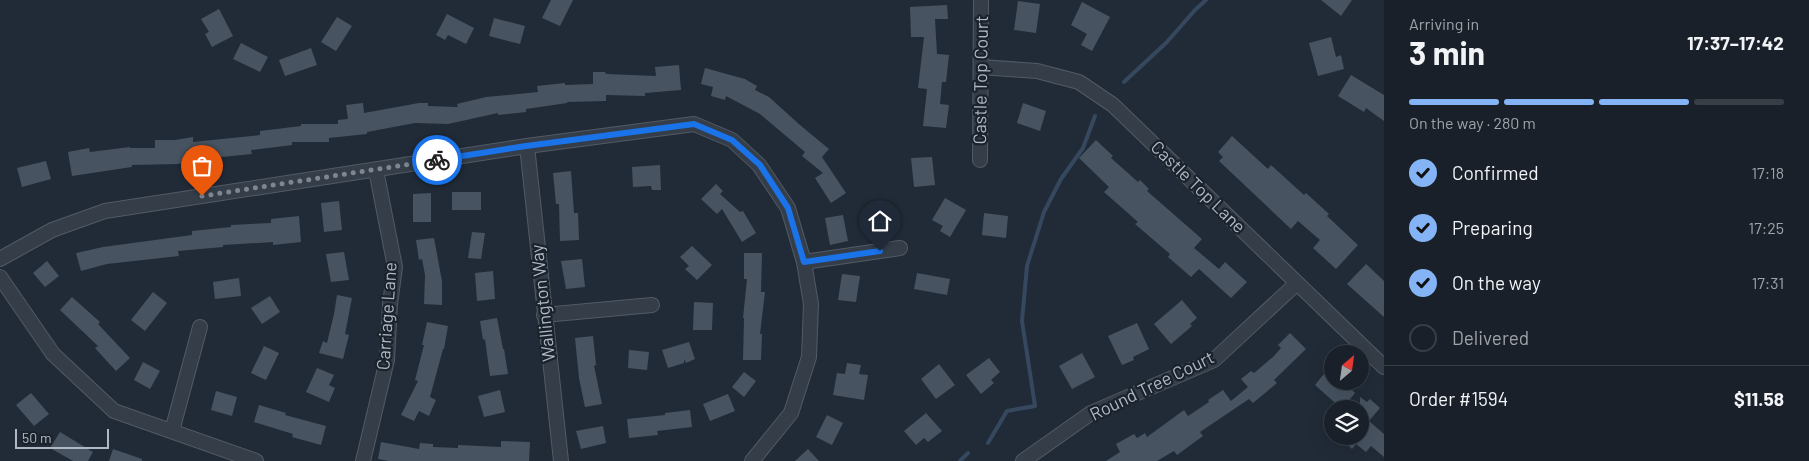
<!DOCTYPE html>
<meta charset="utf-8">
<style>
body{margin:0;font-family:Barlow,sans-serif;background:#262d35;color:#f1f3f6;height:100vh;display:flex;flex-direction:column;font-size:19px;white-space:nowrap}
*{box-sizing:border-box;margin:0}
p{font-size:16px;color:#9fa3a8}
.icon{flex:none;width:28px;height:28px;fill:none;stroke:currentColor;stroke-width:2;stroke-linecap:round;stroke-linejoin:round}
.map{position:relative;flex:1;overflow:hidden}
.details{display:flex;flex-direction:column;background:#192029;width:425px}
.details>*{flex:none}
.needle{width:32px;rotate:29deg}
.buttons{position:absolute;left:1324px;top:345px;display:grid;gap:10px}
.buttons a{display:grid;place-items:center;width:45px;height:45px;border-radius:50%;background:#192029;box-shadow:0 5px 20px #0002,0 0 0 1px #373e46;font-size:25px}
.scale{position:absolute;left:15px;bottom:12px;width:94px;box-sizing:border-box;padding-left:5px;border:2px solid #afb8c4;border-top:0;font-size:14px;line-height:18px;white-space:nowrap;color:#afb8c4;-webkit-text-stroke:4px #1a222c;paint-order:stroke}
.pin{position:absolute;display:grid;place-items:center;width:42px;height:42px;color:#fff;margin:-51px -21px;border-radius:50% 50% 50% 0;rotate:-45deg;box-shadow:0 0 5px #0007}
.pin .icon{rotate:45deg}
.courier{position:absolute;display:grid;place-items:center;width:50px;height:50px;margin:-25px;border:4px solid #1a73e8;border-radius:50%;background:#fff;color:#222;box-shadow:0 1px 6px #0007}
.headline em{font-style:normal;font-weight:700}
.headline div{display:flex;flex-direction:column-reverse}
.headline{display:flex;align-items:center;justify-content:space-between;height:85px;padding:0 25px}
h1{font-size:32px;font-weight:700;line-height:38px}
.bar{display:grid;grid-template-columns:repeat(4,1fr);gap:8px 5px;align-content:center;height:60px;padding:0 25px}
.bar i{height:6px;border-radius:4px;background:#373e46}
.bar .current{background:#84b4f5}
.bar p{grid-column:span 4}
.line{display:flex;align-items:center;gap:12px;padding:0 25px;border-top:1px solid #373e46}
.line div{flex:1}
ol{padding:0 25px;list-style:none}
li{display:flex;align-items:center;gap:15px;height:55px}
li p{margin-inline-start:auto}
li .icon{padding:5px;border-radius:50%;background:#84b4f5;color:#111;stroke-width:4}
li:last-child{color:#9fa3a8}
li i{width:28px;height:28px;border:2px solid #373e46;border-radius:50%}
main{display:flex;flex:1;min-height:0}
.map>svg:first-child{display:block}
</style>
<main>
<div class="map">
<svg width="1384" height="461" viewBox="0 0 1384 461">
<rect width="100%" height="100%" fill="#212b37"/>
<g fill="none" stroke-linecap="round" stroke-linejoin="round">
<g stroke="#35485e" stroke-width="4">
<path d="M1124 82 1167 42 1195 10 1206 0"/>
<path d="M988 443 1007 411 1035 406 1022 321 1027 266 1044 212 1061 179 1083 148 1095 116"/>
<path d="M960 461 968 453"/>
</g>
</g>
<g fill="#475361">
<path d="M551 0H573L560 26 542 18Z"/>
<path d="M1321 0H1352L1341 16Z"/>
<path d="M1018 1 1040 4 1036 33 1014 30Z"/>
<path d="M1082 2 1110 17 1092 51 1081 45 1087 34 1071 25Z"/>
<path d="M947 5 948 19H935L937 54 949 55 946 82H942L940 104 949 105 946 128 923 126 927 89 918 88 924 37H911L910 7Z"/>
<path d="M219 9 233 36 212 47 205 34 209 32 201 19Z"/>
<path d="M447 14 474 28 466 44 448 35 445 40 436 35Z"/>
<path d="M337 17 352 26 336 51 321 42Z"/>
<path d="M494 18 525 26 520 44 489 36Z"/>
<path d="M1331 37 1336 57 1341 55 1344 69 1318 76 1309 43Z"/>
<path d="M241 43 268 57 260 72 233 59Z"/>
<path d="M311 48 317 65 285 76 279 60Z"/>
<path d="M679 65 681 90 645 93V96L606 95V101L567 102V103L526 109V112L498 115V113L448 124 415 123 367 132V134L329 138V142H292V145L251 150 252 154 212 158 178 164 132 165V167L72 176 68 152 89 148 90 152 130 147V148H155V140H175L193 137V142L260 135V131L301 126V124H338V120L348 119 346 105 363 103 364 113 419 103H428V106L458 107 457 104 486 97 538 92 537 86 565 83V85L593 84V72H605L606 74 656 76 655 67Z"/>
<path d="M705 68 745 79 757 86 755 90 769 97 800 125 829 149 822 157 846 193 831 203 815 178 823 173 802 156 805 152 760 114 726 96 725 100 711 96 713 87 701 84Z"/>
<path d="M1351 75 1384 95V121L1366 108 1364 112 1338 96Z"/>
<path d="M1023 103 1046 111 1040 131 1017 123Z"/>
<path d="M1232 136 1268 169 1271 165 1304 195 1306 193 1329 214 1327 216 1358 245 1336 269 1313 248 1320 240 1298 221 1291 229 1219 161 1223 157 1218 152Z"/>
<path d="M1096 140 1113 156 1111 158 1138 182 1140 180 1149 189 1147 191 1202 239 1194 248 1219 269 1225 262 1247 282 1231 298 1199 269 1191 277 1168 257 1170 254 1135 224 1138 222 1104 192 1109 187 1079 158Z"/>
<path d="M932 157 935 185 914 187 911 158Z"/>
<path d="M46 161 51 179 22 187 17 168Z"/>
<path d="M660 165 661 190H652L651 186 633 187 632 167Z"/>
<path d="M571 171 574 213H578L579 240 560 241 559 204H556L553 173Z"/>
<path d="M716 184 723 191 720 194 740 212 743 211 756 233 742 242 722 209 717 214 701 199Z"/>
<rect x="452" y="192" width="29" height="18"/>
<path d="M431 193V222H413V194Z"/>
<path d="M945 198 966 210 950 237 940 231 943 226 932 220Z"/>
<path d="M339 201 342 230 324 232 321 203Z"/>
<path d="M984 213 1008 216 1006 238 982 235Z"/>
<path d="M843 215 848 241 830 245 825 218Z"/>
<path d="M299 216 301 242 273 245V242L223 245V247L178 251 179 256 107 264 81 271 76 253 103 247 192 235V231L231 227V225L271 223V219Z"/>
<path d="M472 232 485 233 481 259 468 258Z"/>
<path d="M434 238 442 281V305L424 304 425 275 422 259 419 260 416 240Z"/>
<path d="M692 246 712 265 697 280 685 269 689 266 680 257Z"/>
<path d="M344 252 349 280 331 282 326 254Z"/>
<path d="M744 253H762L761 292H765L760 334H762L761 360H743L744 318H743L747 279H744Z"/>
<path d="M582 259 585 287 566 289 561 261Z"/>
<path d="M47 261 59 276 45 287 33 273Z"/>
<path d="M1366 264 1384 281V317L1347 284Z"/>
<path d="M493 271 495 299 477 301 475 273Z"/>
<path d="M917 273 950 279 947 295 914 289Z"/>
<path d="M842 274 860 276 856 302 838 300Z"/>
<path d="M239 278 241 296 215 299 213 282Z"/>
<path d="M153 292 167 303 145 331 131 320Z"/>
<path d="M337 295 352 298 345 334 349 335 343 359 319 353 323 341 327 343 334 314Z"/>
<path d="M270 296 280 312 262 324 251 308Z"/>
<path d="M72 297 100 322 98 324 130 358 116 371 95 348 98 346 60 310Z"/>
<path d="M1182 300 1197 318 1190 324 1192 326 1171 344 1154 324Z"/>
<path d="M694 302 713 303 712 330H693Z"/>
<path d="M497 318 503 349H504L508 374 490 376 485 339 483 340 480 321Z"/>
<path d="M427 322 448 326 444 349H443L430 397 436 400 429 416 419 411 414 421 401 415 418 381 415 380 424 345H422Z"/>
<path d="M1137 323 1149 349 1133 357 1134 360 1122 365 1108 336Z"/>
<path d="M1290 333 1306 349 1274 380 1277 383 1253 403 1249 399 1200 432 1203 436 1177 455 1174 451 1157 461H1106L1120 452 1116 444 1134 434 1137 438 1145 433 1147 437 1184 410 1188 416 1209 402 1208 400 1223 390 1231 401 1248 387 1241 379 1251 371 1254 373 1273 357 1281 348 1278 345Z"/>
<path d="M593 336 596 365 594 366 602 404 585 407 579 378 575 338Z"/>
<path d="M689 342 695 359 686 363 684 359V363L668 368 662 350Z"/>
<path d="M264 346 279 353 266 380 251 373Z"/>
<path d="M629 350 649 352 647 370 628 368Z"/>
<path d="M1082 353 1095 377 1072 389 1059 366Z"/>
<path d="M989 358 1000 372 991 380 994 383 981 394 966 375Z"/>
<path d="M143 362 160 371 150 389 134 380Z"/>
<path d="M847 363 861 365 859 374 868 375 864 400 833 395 837 373 845 374Z"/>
<path d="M939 364 955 385 936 399 921 379Z"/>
<path d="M1332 364V381H1356L1350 388 1355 393 1342 409 1315 385Z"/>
<path d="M317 368 334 375 329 385 335 388 329 402 306 392Z"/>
<path d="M744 372 756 381 744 397 732 387Z"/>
<path d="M500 390 505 412 484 417 478 396Z"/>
<path d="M216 391 237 397 232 416 211 410Z"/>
<path d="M31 393 49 414 34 426 16 405Z"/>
<path d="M728 394 735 411 710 421 703 404Z"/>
<path d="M1360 397 1367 402 1370 399 1380 408 1369 421 1384 434V457L1371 446 1366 452 1356 444 1352 449 1345 442 1349 437 1348 436H1360Z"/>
<path d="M259 405 286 413 285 415 326 426 321 445 292 437 293 434 254 422Z"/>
<path d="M690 410 692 427 657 431 658 435 629 438 627 419 665 415V413Z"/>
<path d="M926 413 942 431 928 442 924 438 916 445 904 431Z"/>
<path d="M827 415 843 423 832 445 816 437Z"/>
<path d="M603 426 606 443 581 449 576 431Z"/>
<path d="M60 432 93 452 88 461H73L50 448Z"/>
<path d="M501 441 530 442 529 461H389L378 459 381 442 419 449 420 443 433 444V447L458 448V445L501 447Z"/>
<path d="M113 449 142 459V461H109Z"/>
<path d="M808 449 819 461H795Z"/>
</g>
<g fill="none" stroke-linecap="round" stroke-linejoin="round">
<defs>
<g id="street">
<path d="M981 67 1037 71 1079 82 1113 105 1384 367"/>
<path d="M527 146 561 461"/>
<path d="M980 160 981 0"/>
<path d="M0 259 52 230 105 211 527 146 694 124 732 140 759 165 788 208 804 262 811 304 809 357 791 413 752 461"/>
<path d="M804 262 900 248"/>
<path d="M0 277 53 354 114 411 256 461"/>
<path d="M544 315 652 305"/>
<path d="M172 431 200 327"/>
<path d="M363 461 387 360 390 304 395 267 376 170"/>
<path d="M1023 461 1091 413 1214 360 1297 283"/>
</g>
</defs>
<use href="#street" stroke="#525b65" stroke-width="16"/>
<use href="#street" stroke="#343d48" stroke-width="14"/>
</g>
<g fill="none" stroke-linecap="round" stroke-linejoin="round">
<path stroke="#7d8793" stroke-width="5" stroke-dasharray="0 9" d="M202 196 437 160"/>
<path stroke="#1a73e8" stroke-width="6" d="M437 160 526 146 694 124 732 140 760 165 788 208 804 262 880 251"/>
</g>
<g text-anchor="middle" stroke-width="4.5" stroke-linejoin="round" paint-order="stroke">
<g font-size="18" fill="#afb8c4" stroke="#1a222c">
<text transform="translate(981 80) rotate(-89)" y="6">Castle Top Court</text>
<text transform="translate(1198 187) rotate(44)" y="6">Castle Top Lane</text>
<text transform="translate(543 303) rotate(-96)" y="6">Wallington Way</text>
<text transform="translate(387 316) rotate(-86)" y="6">Carriage Lane</text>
<text transform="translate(1152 386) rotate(-26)" y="6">Round Tree Court</text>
</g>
</g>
</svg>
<div class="buttons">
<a><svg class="needle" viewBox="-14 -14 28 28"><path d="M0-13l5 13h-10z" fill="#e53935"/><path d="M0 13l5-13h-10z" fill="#9fa3a8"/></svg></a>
<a><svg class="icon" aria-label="layers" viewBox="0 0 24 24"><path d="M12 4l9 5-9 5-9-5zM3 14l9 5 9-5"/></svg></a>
</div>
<div class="scale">50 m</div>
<div class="pin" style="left:202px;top:196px;background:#ea580c"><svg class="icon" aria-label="bag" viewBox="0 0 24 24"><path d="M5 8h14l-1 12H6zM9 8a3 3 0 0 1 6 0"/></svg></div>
<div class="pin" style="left:880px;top:251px;background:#1f2937"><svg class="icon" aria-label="home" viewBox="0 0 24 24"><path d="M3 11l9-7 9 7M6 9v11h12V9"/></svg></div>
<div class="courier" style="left:437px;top:160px"><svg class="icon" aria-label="bike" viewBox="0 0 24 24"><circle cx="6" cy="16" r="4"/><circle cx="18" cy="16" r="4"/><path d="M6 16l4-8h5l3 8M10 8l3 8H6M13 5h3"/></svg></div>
</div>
<section class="details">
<div class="headline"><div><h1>3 min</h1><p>Arriving in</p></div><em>17:37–17:42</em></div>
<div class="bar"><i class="current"></i><i class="current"></i><i class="current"></i><i></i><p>On the way · 280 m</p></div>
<ol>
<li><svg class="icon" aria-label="check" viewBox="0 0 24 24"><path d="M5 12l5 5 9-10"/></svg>Confirmed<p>17:18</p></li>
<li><svg class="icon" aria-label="check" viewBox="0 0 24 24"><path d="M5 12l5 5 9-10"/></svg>Preparing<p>17:25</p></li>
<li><svg class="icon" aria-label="check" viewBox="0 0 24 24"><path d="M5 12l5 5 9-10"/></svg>On the way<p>17:31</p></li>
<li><i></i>Delivered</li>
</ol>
<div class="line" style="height:65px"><div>Order #1594</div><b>$11.58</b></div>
</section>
</main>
